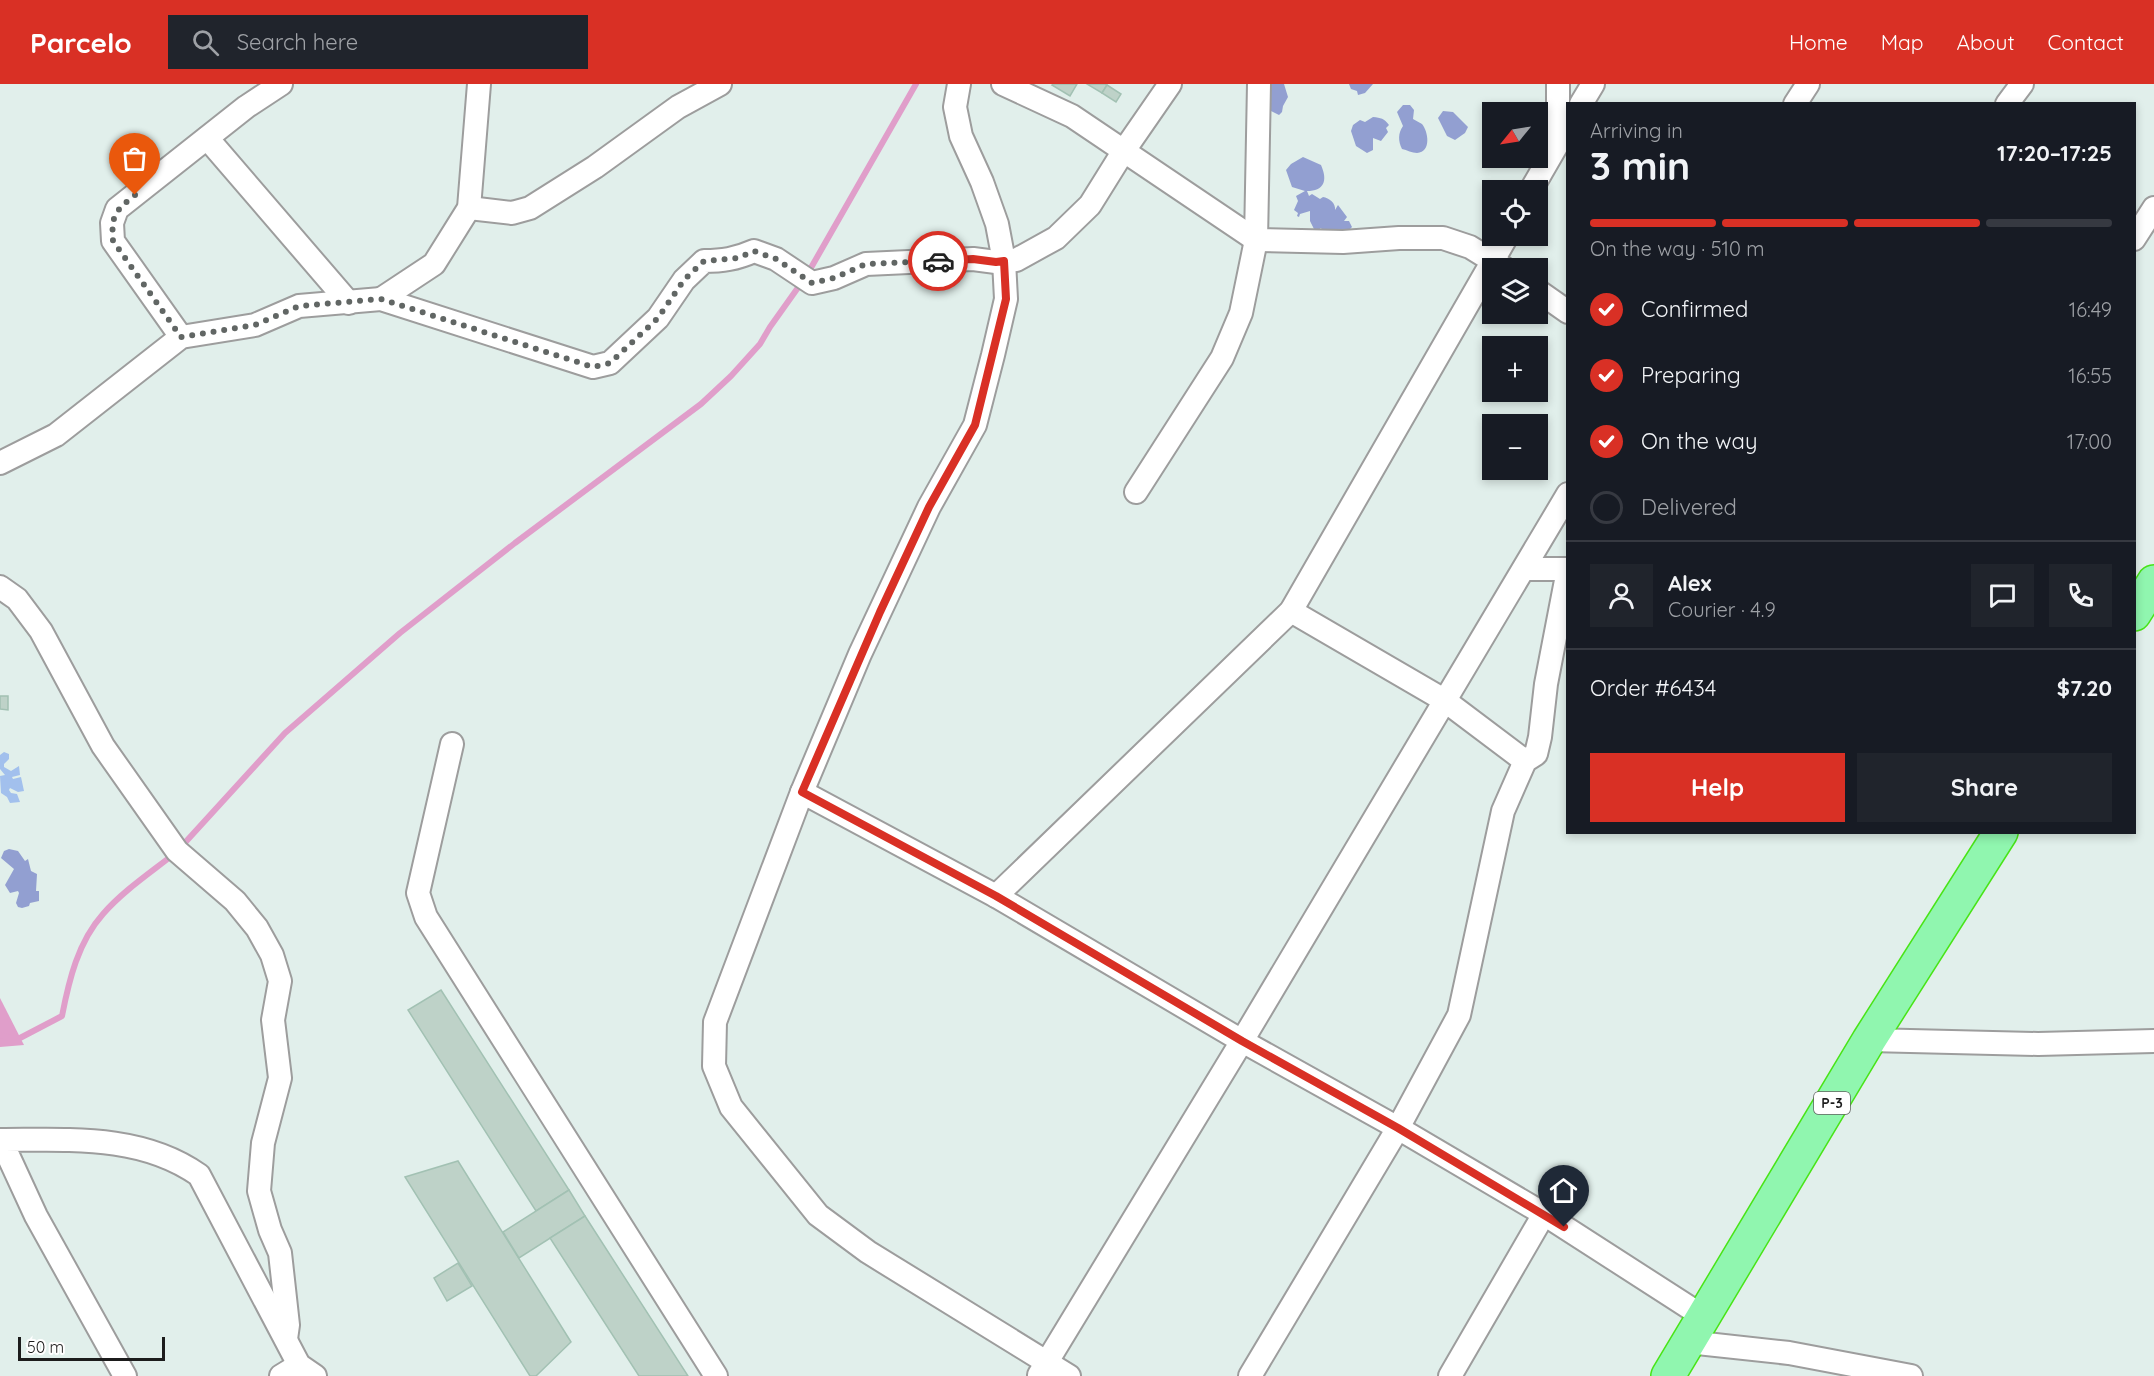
<!DOCTYPE html>
<meta charset="utf-8">
<style>
body{margin:0;font-family:Quicksand,sans-serif;background:#20242c;color:#f1f3f6;height:100vh;display:flex;flex-direction:column;font-size:22px;white-space:nowrap}
*{box-sizing:border-box;margin:0}
p{font-size:20px;color:#9ea1a6}
.icon{flex:none;width:33px;height:33px;fill:none;stroke:currentColor;stroke-width:2;stroke-linecap:round;stroke-linejoin:round}
.map{position:relative;flex:1;overflow:hidden}
.panel{position:absolute;left:1566px;top:18px;width:570px;height:732px;display:flex;flex-direction:column;background:#171b24;border-radius:0px;box-shadow:0 3px 9px #0003}
.panel>*{flex:none}
.needle{width:39px;rotate:240deg}
.fabs{position:absolute;left:1482px;top:18px;display:grid;gap:12px}
.fabs a{display:grid;place-items:center;width:66px;height:66px;border-radius:0px;background:#171b24;box-shadow:0 3px 9px #0003;font-size:30px}
.scale{position:absolute;left:18px;bottom:15px;width:147px;box-sizing:border-box;padding-left:6px;border:3px solid #1c1c1c;border-top:0;font-size:16px;line-height:21px;white-space:nowrap;color:#1c1c1c;-webkit-text-stroke:4px #fff;paint-order:stroke}
.pin{position:absolute;display:grid;place-items:center;width:51px;height:51px;color:#fff;margin:-62px -26px;border-radius:50% 50% 50% 0;rotate:-45deg;box-shadow:0 0 6px #0007}
.pin .icon{rotate:45deg}
.courier{position:absolute;display:grid;place-items:center;width:60px;height:60px;margin:-30px;border:4px solid #d93025;border-radius:50%;background:#fff;color:#222;box-shadow:0 2px 8px #0007}
.head em{font-style:normal;font-weight:700}
.head div{display:flex;flex-direction:column-reverse}
.head{display:flex;align-items:center;justify-content:space-between;height:102px;padding:0 24px}
h1{font-size:39px;font-weight:700;line-height:45px}
.bar{display:grid;grid-template-columns:repeat(4,1fr);gap:9px 6px;align-content:center;height:72px;padding:0 24px}
.bar i{height:8px;border-radius:4px;background:#363941}
.bar .on{background:#d93025}
.bar p{grid-column:span 4}
.line{display:flex;align-items:center;gap:15px;padding:0 24px;border-top:2px solid #363941}
.line div{flex:1}
.round{display:grid;place-items:center;flex:none;width:63px;height:63px;border-radius:0px;background:#20242c}
ol{padding:0 24px;list-style:none}
li{display:flex;align-items:center;gap:18px;height:66px}
li p{margin-inline-start:auto}
li .icon{padding:6px;border-radius:50%;background:#d93025;color:#fff;stroke-width:4}
li:last-child{color:#9ea1a6}
li i{width:33px;height:33px;border:3px solid #363941;border-radius:50%}
.button{display:flex;gap:12px;margin-top:auto;padding:12px 24px}
.button a{flex:1;height:69px;border-radius:0px;background:#d93025;color:#fff;font-size:24px;font-weight:700;line-height:69px;text-align:center}
.button a+a{background:#20242c;color:#f1f3f6}
header{display:flex;align-items:center;gap:36px;box-sizing:border-box;height:84px;padding:0 30px;background:#d93025;color:#fff}
header strong{font-size:28px}
nav{display:flex;gap:33px;margin-inline-start:auto;font-size:21px}
.search{width:420px;height:54px;background:#20242c;display:flex;align-items:center;gap:15px;box-sizing:border-box;padding:0 21px;border-radius:0px;color:#9ea1a6;font-size:22px}
.map>svg:first-child{display:block}
</style>
<header>
<strong>Parcelo</strong>
<div class="search"><svg class="icon" aria-label="search" viewBox="0 0 24 24"><circle cx="10" cy="10" r="6"/><path d="M15 15l6 6"/></svg>Search here</div>
<nav><a>Home</a><a>Map</a><a>About</a><a>Contact</a></nav>
</header>
<div class="map">
<svg width="2154" height="1292" viewBox="0 0 2154 1292">
<rect width="100%" height="100%" fill="#e1efeb"/>
<path fill="#a2c0ed" d="M4 668 9 670V675L4 680V683L11 687 19 682 20 691 12 693 13 695 21 693 24 707 18 708 10 704 9 706 11 709 17 710 20 718 10 719 7 713 1 709 0 692 5 691 0 685V671Z"/>
<g fill="#929fd1">
<path d="M1259 0H1284L1288 13 1283 22 1282 28 1279 31 1271 27Z"/>
<path d="M1349 0H1373L1365 9 1358 11 1357 7 1351 5Z"/>
<path d="M1403 21H1410L1414 26 1413 35C1416 37 1419 38 1422 40 1428 47 1432 68 1417 69 1412 69 1407 66 1402 65 1398 57 1398 49 1403 42L1397 28Z"/>
<path d="M1443 27 1453 28 1468 43 1465 49 1455 56 1447 52 1438 34Z"/>
<path d="M1373 33C1381 34 1384 34 1389 41L1386 44 1388 48 1381 57 1373 54V66L1367 69 1356 62 1351 47 1353 41 1360 36 1365 38Z"/>
<path d="M1303 73 1321 81C1328 97 1324 107 1307 107L1309 112 1312 110 1320 115 1323 113C1329 114 1336 119 1335 126L1338 121 1347 133 1344 137H1349L1352 143 1349 146C1340 145 1332 147 1323 148L1321 144 1318 147H1315L1310 137V127L1300 130 1299 133 1297 132 1298 129 1294 126 1298 117 1296 112 1305 107 1292 103 1286 86 1291 80Z"/>
<path d="M9 765 18 767 25 777 28 775 31 787 37 790 36 807H39V817L30 819 29 822 22 824 18 823 16 819 19 809 18 807 10 809 5 801 14 785 1 774 4 767Z"/>
</g>
<path fill="#e09eca" d="M0 914 24 961 0 963Z"/>
<g fill="none" stroke-linecap="round" stroke-linejoin="round">
<g stroke="#e09eca" stroke-width="6">
<path d="M808 189 916 0"/>
<path d="M181 763 285 649 400 549 515 459 701 320 731 292 760 260 770 243 802 198"/>
<path d="M0 951 11 954H20L62 932C69 896 78 858 103 830 123 807 150 789 174 770"/>
</g>
</g>
<g fill="#bed2c8" stroke="#a2c1b3" stroke-width="1.5">
<path d="M1053 0H1077L1070 12 1052 1Z"/>
<path d="M1087 0H1105L1107 1 1102 9Z"/>
<path d="M1107 1 1121 10 1116 18 1102 9Z"/>
<path d="M0 612H8V626L0 625Z"/>
<path d="M441 906 569 1106 536 1127 408 926Z"/>
<path d="M458 1077 571 1258 536 1292H530L405 1093Z"/>
<path d="M569 1106 585 1132 519 1174 503 1148Z"/>
<path d="M585 1132 688 1292H639L550 1154Z"/>
<path d="M458 1179 472 1202 447 1217 434 1194Z"/>
</g>
<g fill="none" stroke-linecap="round" stroke-linejoin="round">
<defs>
<g id="minor">
<path d="M959 0 955 23 961 52 982 98 997 140 1004 177 1006 215 993 271 975 341 929 423 860 570 802 708 715 938 714 982 731 1023 818 1131 868 1168 1069 1292"/>
<path d="M1003 0 1072 32 1256 156 1343 158 1399 154H1443L1470 163 1504 184"/>
<path d="M1558 0V58"/>
<path d="M1581 20 1593 0"/>
<path d="M1795 20 1808 0"/>
<path d="M2007 20 2022 0"/>
<path d="M207 54 349 219"/>
<path d="M1531 106 1568 42"/>
<path d="M469 124 512 129 530 124 595 83 678 23 720 0"/>
<path d="M2134 155 2154 124"/>
<path d="M1538 207 1568 228"/>
<path d="M381 215 434 180 469 124 479 0"/>
<path d="M181 253 113 157 112 139 117 125 246 23 281 0"/>
<path d="M0 379 56 351 181 253 255 241 299 222 381 215 593 283 610 279 658 234 684 196 704 177C722 177 736 175 754 167L776 175 812 199 834 194 866 180 973 175 996 178 1016 176 1056 154 1090 121 1123 68 1170 0"/>
<path d="M1136 408 1222 274 1241 229 1256 156 1259 0"/>
<path d="M1524 485H1568"/>
<path d="M0 503 17 515 41 547 103 662 177 767 235 817 257 844 272 871 280 897 273 936 280 994 263 1059 259 1107 270 1146 280 1169 288 1241 286 1255"/>
<path d="M1291 527 1444 616 1525 677"/>
<path d="M452 660 418 809 426 833 716 1292"/>
<path d="M802 708 996 812 1242 957 1398 1044 1544 1130 1704 1233"/>
<path d="M996 812 1291 527 1507 152"/>
<path d="M1869 956 2038 960 2154 957"/>
<path d="M1688 1258 1789 1269 1911 1292"/>
<path d="M1039 1291 1242 957 1568 410"/>
<path d="M125 1292 36 1132 1 1056C68 1056 141 1050 199 1091L299 1281 315 1292"/>
<path d="M281 1292 299 1281"/>
<path d="M1250 1292 1398 1044 1459 931 1503 727 1525 677 1536 670 1540 653 1546 600 1568 486"/>
<path d="M1450 1292 1544 1130"/>
</g>
<g id="trunk">
<path d="M2134 530 2154 498"/>
<path d="M1668 1292 1869 956 2001 748"/>
</g>
</defs>
<use href="#minor" stroke="#9d9d9d" stroke-width="26"/>
<use href="#trunk" stroke="#48e417" stroke-width="36"/>
<use href="#minor" stroke="#fff" stroke-width="22"/>
<use href="#trunk" stroke="#90f6af" stroke-width="33"/>
</g>
<g fill="none" stroke-linecap="round" stroke-linejoin="round">
<path stroke="#616664" stroke-width="6" stroke-dasharray="0 10.8" d="M135 111C115 127 111 131 113 157L181 253 255 241 299 222 381 215 593 283 610 279 658 234 684 196 704 177 738 174 754 167 776 175 812 199 834 194 866 180 938 177"/>
<path stroke="#d93025" stroke-width="8" d="M938 177 973 175 996 178 1004 177 1006 215 975 341 929 423 880 528 802 708 996 812 1242 957 1398 1044 1564 1143"/>
</g>
<g text-anchor="middle" stroke-width="6" stroke-linejoin="round" paint-order="stroke">
<rect fill="#fff" stroke="#606060" stroke-width="1.5" x="1814" y="1008" width="36" height="22" rx="4.5"/>
<g font-size="14" font-weight="bold" fill="#1c1c1c">
<text x="1832" y="1024">P-3</text>
</g>
</g>
</svg>
<div class="fabs">
<a><svg class="needle" viewBox="-14 -14 28 28"><path d="M0-13l5 13h-10z" fill="#e53935"/><path d="M0 13l5-13h-10z" fill="#9ea1a6"/></svg></a>
<a><svg class="icon" aria-label="locate" viewBox="0 0 24 24"><circle cx="12" cy="12" r="6"/><path d="M12 2v4M12 18v4M2 12h4M18 12h4"/></svg></a>
<a><svg class="icon" aria-label="layers" viewBox="0 0 24 24"><path d="M12 4l9 5-9 5-9-5zM3 14l9 5 9-5"/></svg></a>
<a>+</a>
<a>−</a>
</div>
<div class="scale">50 m</div>
<div class="pin" style="left:135px;top:111px;background:#ea580c"><svg class="icon" aria-label="bag" viewBox="0 0 24 24"><path d="M5 8h14l-1 12H6zM9 8a3 3 0 0 1 6 0"/></svg></div>
<div class="pin" style="left:1564px;top:1143px;background:#1f2937"><svg class="icon" aria-label="home" viewBox="0 0 24 24"><path d="M3 11l9-7 9 7M6 9v11h12V9"/></svg></div>
<div class="courier" style="left:938px;top:177px"><svg class="icon" aria-label="car" viewBox="0 0 24 24"><path d="M5 17H2v-5l4-1 3-4h7l3 4 3 1v5h-3M9 17h6M6 11h13"/><circle cx="7" cy="17" r="2"/><circle cx="17" cy="17" r="2"/></svg></div>
<section class="panel">
<div class="head"><div><h1>3 min</h1><p>Arriving in</p></div><em>17:20–17:25</em></div>
<div class="bar"><i class="on"></i><i class="on"></i><i class="on"></i><i></i><p>On the way · 510 m</p></div>
<ol>
<li><svg class="icon" aria-label="check" viewBox="0 0 24 24"><path d="M5 12l5 5 9-10"/></svg>Confirmed<p>16:49</p></li>
<li><svg class="icon" aria-label="check" viewBox="0 0 24 24"><path d="M5 12l5 5 9-10"/></svg>Preparing<p>16:55</p></li>
<li><svg class="icon" aria-label="check" viewBox="0 0 24 24"><path d="M5 12l5 5 9-10"/></svg>On the way<p>17:00</p></li>
<li><i></i>Delivered</li>
</ol>
<div class="line" style="height:108px"><a class="round"><svg class="icon" aria-label="person" viewBox="0 0 24 24"><circle cx="12" cy="8" r="4"/><path d="M4 21q1-7 8-7t8 7"/></svg></a><div><b>Alex</b><p>Courier · 4.9</p></div><a class="round"><svg class="icon" aria-label="chat" viewBox="0 0 24 24"><path d="M4 5h16v11H9l-5 4z"/></svg></a><a class="round"><svg class="icon" aria-label="phone" viewBox="0 0 24 24"><path d="M5 4h4l2 5-3 2q2 4 5 5l2-3 5 2v4C11 20 4 13 5 4z"/></svg></a></div>
<div class="line" style="height:78px"><div>Order #6434</div><b>$7.20</b></div>
<div class="button"><a>Help</a><a>Share</a></div>
</section>
</div>
